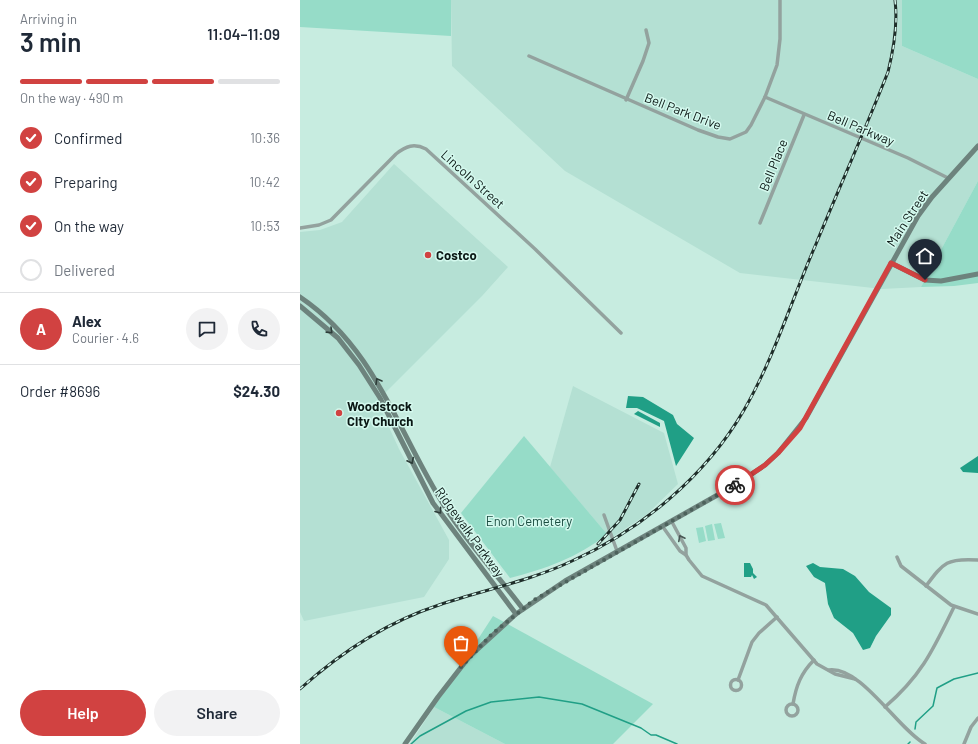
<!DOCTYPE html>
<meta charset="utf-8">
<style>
body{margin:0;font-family:Barlow,sans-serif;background:#f2f2f3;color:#1f2937;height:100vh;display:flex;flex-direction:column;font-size:15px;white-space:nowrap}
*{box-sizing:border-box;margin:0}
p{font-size:13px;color:#747a83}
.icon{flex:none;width:22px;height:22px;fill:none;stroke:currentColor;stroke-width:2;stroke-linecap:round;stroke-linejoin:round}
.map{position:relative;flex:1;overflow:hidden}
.panel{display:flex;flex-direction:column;background:#fff;width:300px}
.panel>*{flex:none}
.pin{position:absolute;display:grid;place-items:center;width:34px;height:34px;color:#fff;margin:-41px -17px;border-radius:50% 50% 50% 0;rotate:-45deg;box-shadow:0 0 4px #0007}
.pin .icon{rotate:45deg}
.courier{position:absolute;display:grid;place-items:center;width:40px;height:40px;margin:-20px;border:3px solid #d14241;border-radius:50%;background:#fff;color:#222;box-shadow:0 1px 5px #0007}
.headline em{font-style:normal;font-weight:600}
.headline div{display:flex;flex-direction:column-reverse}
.headline{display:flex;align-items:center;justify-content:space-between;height:68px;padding:0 20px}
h1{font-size:26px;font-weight:600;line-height:30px}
.bar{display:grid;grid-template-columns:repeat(4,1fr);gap:6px 4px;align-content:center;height:48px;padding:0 20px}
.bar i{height:5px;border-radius:3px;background:#e0e1e3}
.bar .active{background:#d14241}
.bar p{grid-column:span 4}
.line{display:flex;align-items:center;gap:10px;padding:0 20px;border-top:1px solid #e0e1e3}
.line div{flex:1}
.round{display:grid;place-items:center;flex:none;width:42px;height:42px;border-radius:21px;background:#f2f2f3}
ol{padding:0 20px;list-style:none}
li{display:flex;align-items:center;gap:12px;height:44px}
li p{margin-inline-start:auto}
li .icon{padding:4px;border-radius:50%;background:#d14241;color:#fff;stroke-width:4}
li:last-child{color:#747a83}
li i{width:22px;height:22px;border:2px solid #e0e1e3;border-radius:50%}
.cta{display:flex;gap:8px;margin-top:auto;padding:8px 20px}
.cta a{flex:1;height:46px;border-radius:24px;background:#d14241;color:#fff;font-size:16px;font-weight:600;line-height:46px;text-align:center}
.cta a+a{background:#f2f2f3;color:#1f2937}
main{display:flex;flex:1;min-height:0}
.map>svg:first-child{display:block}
</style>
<main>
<section class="panel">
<div class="headline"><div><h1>3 min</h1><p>Arriving in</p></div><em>11:04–11:09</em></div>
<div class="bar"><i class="active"></i><i class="active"></i><i class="active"></i><i></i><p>On the way · 490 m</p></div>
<ol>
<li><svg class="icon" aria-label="check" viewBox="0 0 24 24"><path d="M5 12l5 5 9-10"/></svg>Confirmed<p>10:36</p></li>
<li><svg class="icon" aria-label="check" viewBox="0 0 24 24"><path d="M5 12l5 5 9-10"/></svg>Preparing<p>10:42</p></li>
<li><svg class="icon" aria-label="check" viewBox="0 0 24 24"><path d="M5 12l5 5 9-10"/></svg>On the way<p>10:53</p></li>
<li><i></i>Delivered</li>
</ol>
<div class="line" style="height:72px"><b class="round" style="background:#d14241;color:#fff">A</b><div><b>Alex</b><p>Courier · 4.6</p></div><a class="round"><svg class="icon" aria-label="chat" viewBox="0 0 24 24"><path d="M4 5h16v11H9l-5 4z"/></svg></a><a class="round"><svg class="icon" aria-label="phone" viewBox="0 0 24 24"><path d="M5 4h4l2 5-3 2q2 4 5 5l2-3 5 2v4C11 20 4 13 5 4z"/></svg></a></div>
<div class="line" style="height:52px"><div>Order #8696</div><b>$24.30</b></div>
<div class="cta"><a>Help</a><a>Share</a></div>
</section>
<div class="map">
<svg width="678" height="744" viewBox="0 0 678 744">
<rect width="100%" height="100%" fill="#c7ece0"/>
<g fill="#b4e0d3">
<path d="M151 0H602V46L678 79V181L621 287 582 289 440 273 265 171 152 66Z"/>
<path d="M94 164 208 267 182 296 77 401 99 449 149 540V559L124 597 4 621 0 612V232L20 230 42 222Z"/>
<path d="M273 386 364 433 378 484 346 515 308 540 307 534 250 467Z"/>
<path d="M134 707 205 744H110Z"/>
</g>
<g fill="#96dcc8">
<path d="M0 0H151V36L0 27Z"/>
<path d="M602 0H678V79L602 46Z"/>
<path d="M678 181V283L654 286 621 287Z"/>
<path d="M224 436 307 534C279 557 245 569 210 578L161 513Z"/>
<path d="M421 523 425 538 418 539 414 524Z"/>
<path d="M412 524 415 540 408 541 405 526Z"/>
<path d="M403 527 406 541 399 543 396 528Z"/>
<path d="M193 616 353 704 313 744H205L134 707Z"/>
</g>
<g fill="#209f86">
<path d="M328 396 343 397 373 415 377 424 394 438 376 466 364 421 337 408H326Z"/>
<path d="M338 411 360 423V427L334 414Z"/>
<path d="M678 456V473L663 472 660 468Z"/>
<path d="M444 563H450L453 569V573L457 577 454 579 452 575 451 577H444Z"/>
<path d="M513 563 520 567 543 569 555 576 569 592 591 608V615L576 636 570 648 563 650 553 633 534 618 528 604 525 583 514 577 506 566Z"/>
</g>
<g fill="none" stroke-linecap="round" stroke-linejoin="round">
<g stroke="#209f86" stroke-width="1.5">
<path d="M615 729 616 722 633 706 637 688 654 679 678 673"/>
<path d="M111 744 120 736 166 711 191 702 239 697 282 704 341 728 351 735H356L377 744"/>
<path d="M608 744 610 742"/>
</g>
<g stroke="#93a29e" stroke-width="3.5">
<path d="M229 56 398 130 418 137 430 139 446 132 451 125 465 97 477 65 480 39V0"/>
<path d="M465 97 608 158 648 178"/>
<path d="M326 100 343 61 349 43 346 30"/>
<path d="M460 223 504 115"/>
<path d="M0 228 19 225 31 220 96 154C106 146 114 143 126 149L235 249 321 333"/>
<path d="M304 515 317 551"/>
<path d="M372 522 386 548V555L389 560 402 576 466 605 517 664 535 674 555 679"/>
<path d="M363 527 380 551 386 555"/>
<path d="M597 557 601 566 651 605 678 614"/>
<path d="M626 586C644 562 647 558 678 560"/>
<path d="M529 670C561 666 597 728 625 744"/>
<circle cx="436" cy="685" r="5.5"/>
<path d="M438 680 452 642 459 633 477 617"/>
<circle cx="492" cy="710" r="6"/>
<path d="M493 704C496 686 501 673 514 660"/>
<path d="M585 707C622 675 633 650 654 607"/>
<path d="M664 744 671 727 678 718"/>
</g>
<g stroke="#6d837d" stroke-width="5">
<path d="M591 263 625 280 641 281 678 274"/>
<path d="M0 297C73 346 96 426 139 497 161 535 196 573 223 609"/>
<path d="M0 306 38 338 59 365 80 398 133 503 216 614"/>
<path d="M105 744 138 697 169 657 216 614 265 581 437 484 465 465 478 453 506 418 618 216 632 197 678 146"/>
</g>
<defs>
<g id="rail">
<path d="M298 544 320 520 339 484"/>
<path d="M0 689C40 653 87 622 139 605 183 590 230 581 272 561 341 530 406 476 444 410 474 358 492 299 516 244 540 186 565 130 588 72 594 48 598 25 595 0"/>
</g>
</defs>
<use href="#rail" stroke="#1f2e2a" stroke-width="3"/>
<use href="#rail" stroke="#d4f9ee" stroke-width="1.5" stroke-dasharray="4.5" stroke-linecap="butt"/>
</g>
<defs><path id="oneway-chevron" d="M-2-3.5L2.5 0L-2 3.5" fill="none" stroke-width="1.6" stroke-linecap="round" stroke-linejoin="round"/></defs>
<g stroke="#2d3d39">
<use href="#oneway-chevron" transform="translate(30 331) rotate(44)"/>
<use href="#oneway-chevron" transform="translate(78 381) rotate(-121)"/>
<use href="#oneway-chevron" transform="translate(111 461) rotate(63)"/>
<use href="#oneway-chevron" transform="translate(139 511) rotate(53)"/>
</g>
<use stroke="#485653" href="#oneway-chevron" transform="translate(381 538) rotate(-117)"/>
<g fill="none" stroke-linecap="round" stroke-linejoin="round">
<path stroke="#4d625c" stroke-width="4" stroke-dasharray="0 7.2" d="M161 667 192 634 234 600 435 485"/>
<path stroke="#d14241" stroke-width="5" d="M435 485 465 465 478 453 500 428 591 263 625 280"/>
</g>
<g fill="#d14241" stroke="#d4f9ee" stroke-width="1.5">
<circle cx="128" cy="255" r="4"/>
<circle cx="39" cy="413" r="4"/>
</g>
<g text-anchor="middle" stroke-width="3" stroke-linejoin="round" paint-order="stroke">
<g font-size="13" fill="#0b1815" stroke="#d4f9ee">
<text transform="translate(383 111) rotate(21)" y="5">Bell Park Drive</text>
<text transform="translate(561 128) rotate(23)" y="5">Bell Parkway</text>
<text transform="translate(473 165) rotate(-68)" y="5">Bell Place</text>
<text transform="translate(173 179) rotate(42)" y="5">Lincoln Street</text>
<text transform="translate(607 218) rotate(-57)" y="5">Main Street</text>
<text transform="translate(170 532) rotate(54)" y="5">Ridgewalk Parkway</text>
</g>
<g font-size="13" font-weight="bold" fill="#0b1815" stroke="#d4f9ee" text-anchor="start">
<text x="136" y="260">Costco</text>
<text x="47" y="411">Woodstock<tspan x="47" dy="15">City Church</tspan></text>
</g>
<g font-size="13" fill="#1a4c40" stroke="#d4f9ee">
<text x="229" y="526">Enon Cemetery</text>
</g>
</g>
</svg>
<div class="pin" style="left:161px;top:667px;background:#ea580c"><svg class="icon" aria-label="bag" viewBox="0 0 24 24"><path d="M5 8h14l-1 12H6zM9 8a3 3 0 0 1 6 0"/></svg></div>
<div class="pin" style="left:625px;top:280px;background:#1f2937"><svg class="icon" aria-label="home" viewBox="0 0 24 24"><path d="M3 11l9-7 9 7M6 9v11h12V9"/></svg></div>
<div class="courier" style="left:435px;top:485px"><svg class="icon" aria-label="bike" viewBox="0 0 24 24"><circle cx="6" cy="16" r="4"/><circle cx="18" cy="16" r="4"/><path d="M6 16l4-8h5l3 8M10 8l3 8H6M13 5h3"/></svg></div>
</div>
</main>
